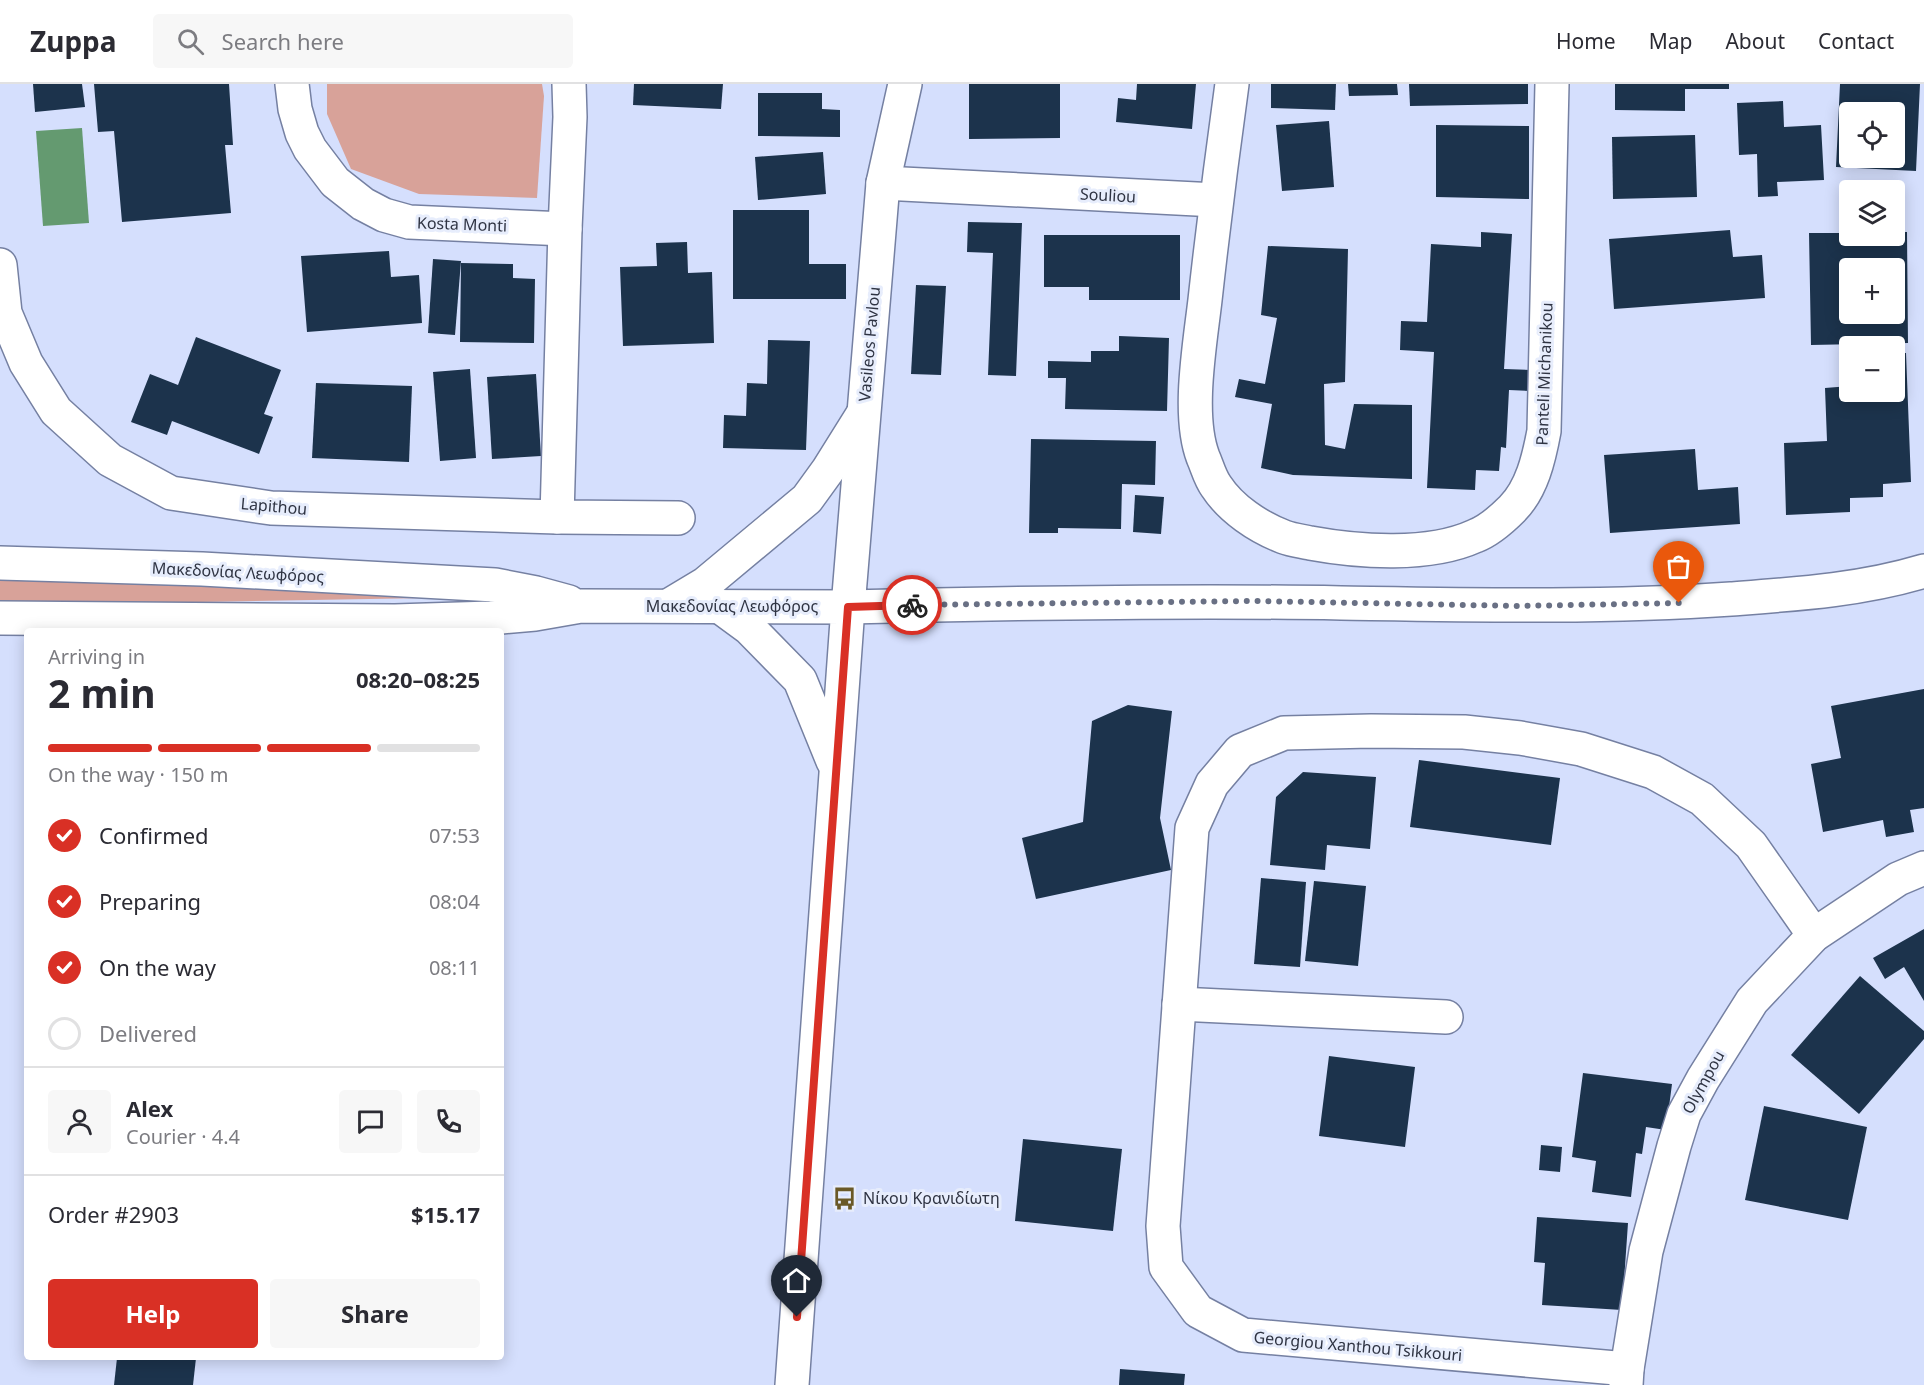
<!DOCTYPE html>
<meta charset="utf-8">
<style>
body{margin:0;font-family:"Noto Sans",sans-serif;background:#f7f7f7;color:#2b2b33;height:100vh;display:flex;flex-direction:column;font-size:22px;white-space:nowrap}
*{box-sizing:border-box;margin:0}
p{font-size:20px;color:#7c7c81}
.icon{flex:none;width:33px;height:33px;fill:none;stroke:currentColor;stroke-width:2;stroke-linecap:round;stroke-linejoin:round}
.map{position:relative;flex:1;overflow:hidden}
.details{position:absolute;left:24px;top:544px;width:480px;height:732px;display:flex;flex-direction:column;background:#fff;border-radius:6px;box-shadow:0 3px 15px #0003}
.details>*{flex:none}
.controls{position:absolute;left:1839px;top:18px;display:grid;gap:12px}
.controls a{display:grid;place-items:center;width:66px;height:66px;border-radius:6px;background:#fff;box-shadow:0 3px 15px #0003;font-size:30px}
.pin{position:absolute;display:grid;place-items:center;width:51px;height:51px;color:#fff;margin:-62px -26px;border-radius:50% 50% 50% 0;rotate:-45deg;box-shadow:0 0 6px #0007}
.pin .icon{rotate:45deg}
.courier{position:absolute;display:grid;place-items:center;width:60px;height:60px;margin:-30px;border:4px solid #d93025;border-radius:50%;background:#fff;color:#222;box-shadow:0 2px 8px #0007}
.overview em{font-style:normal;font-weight:700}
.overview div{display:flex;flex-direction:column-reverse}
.overview{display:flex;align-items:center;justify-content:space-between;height:102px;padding:0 24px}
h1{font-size:39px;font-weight:700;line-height:45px}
.bar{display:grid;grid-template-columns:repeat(4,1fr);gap:9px 6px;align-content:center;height:72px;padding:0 24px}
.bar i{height:8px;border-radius:4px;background:#e1e1e2}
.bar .current{background:#d93025}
.bar p{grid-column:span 4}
.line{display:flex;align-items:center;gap:15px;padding:0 24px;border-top:2px solid #e1e1e2}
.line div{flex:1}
.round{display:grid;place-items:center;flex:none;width:63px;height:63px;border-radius:6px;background:#f7f7f7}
ol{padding:0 24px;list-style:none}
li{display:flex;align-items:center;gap:18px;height:66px}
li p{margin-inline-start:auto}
li .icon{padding:6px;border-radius:50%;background:#d93025;color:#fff;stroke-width:4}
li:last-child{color:#7c7c81}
li i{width:33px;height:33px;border:3px solid #e1e1e2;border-radius:50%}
.action{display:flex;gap:12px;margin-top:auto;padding:12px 24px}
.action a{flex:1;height:69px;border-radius:6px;background:#d93025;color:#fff;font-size:24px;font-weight:700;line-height:69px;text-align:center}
.action a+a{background:#f7f7f7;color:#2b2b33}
header{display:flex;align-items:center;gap:36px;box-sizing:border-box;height:84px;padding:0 30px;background:#fff;border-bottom:2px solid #e1e1e2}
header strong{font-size:28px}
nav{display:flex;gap:33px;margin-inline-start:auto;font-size:21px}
.search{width:420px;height:54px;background:#f7f7f7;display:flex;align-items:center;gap:15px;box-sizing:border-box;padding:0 21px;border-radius:6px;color:#7c7c81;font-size:22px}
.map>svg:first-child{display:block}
</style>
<header>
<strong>Zuppa</strong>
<div class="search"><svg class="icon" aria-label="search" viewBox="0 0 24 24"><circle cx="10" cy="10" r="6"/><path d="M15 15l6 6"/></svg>Search here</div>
<nav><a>Home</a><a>Map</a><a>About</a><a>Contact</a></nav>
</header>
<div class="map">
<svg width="1924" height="1301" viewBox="0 0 1924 1301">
<rect width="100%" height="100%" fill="#d5dffd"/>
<g fill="#d8a299">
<path d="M327 0H542L544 12 537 114 419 110 351 85 327 30Z"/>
<path d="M0 494 204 500 485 513 91 520 0 517Z"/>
</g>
<path fill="#649a70" d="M82 44 89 139 43 142 36 47Z"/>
<g fill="#1c334c" fill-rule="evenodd">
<path d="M33 0H82L85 23 35 28Z"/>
<path d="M94 0H229L233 61H225L231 129 122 138 114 47 98 48Z"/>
<path d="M634 0H723L721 25 633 21Z"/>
<path d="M969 0H1060V54L969 55Z"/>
<path d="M1137 0H1196L1192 45 1116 38 1118 14 1136 16Z"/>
<path d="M1271 0H1336L1335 26 1271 24Z"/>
<path d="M1348 0H1397L1398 11 1349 12Z"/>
<path d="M1409 0H1528V20L1410 22Z"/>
<path d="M1615 0H1729V5H1685V27L1615 26Z"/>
<path d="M1840 0H1920L1916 87 1836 83ZM1850 28H1894V74H1850Z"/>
<path d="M758 9H822V25L840 26V53L758 52Z"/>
<path d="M1783 17 1784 43 1821 41 1824 96 1777 98 1778 112 1758 113 1757 70 1739 71 1737 19Z"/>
<path d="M1329 37 1334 103 1282 107 1276 41Z"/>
<path d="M1436 41 1529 42V115L1436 113Z"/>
<path d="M1695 51 1697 113 1613 115 1612 53Z"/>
<path d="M823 68 826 110 758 116 755 73Z"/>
<path d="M733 126H809V180H846V215H733Z"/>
<path d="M968 138 1022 139 1016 292 988 291 993 169 967 168Z"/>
<path d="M1730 146 1733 173 1762 171 1765 214 1614 225 1609 155Z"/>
<path d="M1481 148 1512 150 1504 285 1532 286 1531 307 1509 306 1506 364 1501 363 1499 387 1476 386 1475 406 1427 404 1434 268 1400 266 1401 237 1427 238 1431 160 1481 163Z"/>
<path d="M1894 148H1907L1908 259 1811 261 1809 149H1850V152H1894ZM1850 184H1894V230H1850Z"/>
<path d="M1044 151H1180V216H1089V203H1044Z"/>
<path d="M687 158 688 189 712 188 714 259 623 262 620 183 657 182 656 159Z"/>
<path d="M1268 162 1348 165 1345 298 1324 300 1325 361 1345 365 1354 320 1412 321V395L1293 391 1261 384 1272 320 1235 313 1239 295 1265 300 1277 234 1261 231Z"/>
<path d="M389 167 391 193 419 191 422 239 307 248 301 172Z"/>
<path d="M433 175 461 177 455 251 428 249Z"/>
<path d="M461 179 513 180V194L535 195 534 259 460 258Z"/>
<path d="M916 201 946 202 941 291 911 290Z"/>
<path d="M1119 252 1169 254 1167 327 1065 325 1066 294H1048V277L1091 278V267H1119Z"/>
<path d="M196 253 281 286 264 330 273 333 259 370 172 337 167 351 131 338 150 290 178 301Z"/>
<path d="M768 256 810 257 806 366 723 364 724 331 746 332 747 299 767 300Z"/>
<path d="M1894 269H1906L1911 398 1883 400V413L1850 414V428L1786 431 1784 359 1827 357 1825 304 1850 302V308H1894Z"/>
<path d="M470 285 476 374 440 377 433 288Z"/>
<path d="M536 290 541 372 492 375 487 293Z"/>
<path d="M316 299 412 302 409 378 312 374Z"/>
<path d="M1031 355 1156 357 1155 401 1122 400 1121 445 1058 444V449H1029Z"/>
<path d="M1695 365 1698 406 1738 403 1740 440 1610 449 1604 371Z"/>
<path d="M1135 411 1164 413 1161 450 1133 448Z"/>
<path d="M1924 605V724L1910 726 1914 748 1886 753 1883 736 1823 748 1811 680 1841 674 1831 622Z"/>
<path d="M1128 621 1172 627 1160 734 1171 786 1036 815 1022 754 1083 738 1092 637Z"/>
<path d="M1419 676 1560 694 1551 761 1410 743Z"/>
<path d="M1303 688 1376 693 1370 765 1327 761 1325 786 1270 781 1276 713Z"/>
<path d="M1261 794 1306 798 1300 883 1254 880Z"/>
<path d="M1314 797 1366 802 1358 882 1305 877Z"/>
<path d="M1924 845V917L1904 883 1885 895 1873 874Z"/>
<path d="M1860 892 1924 947V955L1859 1030 1791 971Z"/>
<path d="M1329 972 1415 983 1405 1063 1319 1052Z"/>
<path d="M1583 989 1672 1000 1666 1046 1646 1043 1642 1070 1636 1069 1631 1113 1592 1108 1596 1077 1572 1073Z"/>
<path d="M1764 1022 1867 1043 1848 1136 1745 1116Z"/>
<path d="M1023 1055 1122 1065 1113 1147 1015 1137Z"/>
<path d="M1541 1061 1562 1063 1560 1088 1539 1086Z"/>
<path d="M1537 1133 1628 1139 1622 1226 1542 1221 1545 1179 1534 1178Z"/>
<path d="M117 1274H196L193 1301H114Z"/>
<path d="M1120 1285 1185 1290 1184 1301H1119Z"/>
</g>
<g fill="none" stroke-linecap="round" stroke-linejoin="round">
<defs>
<g id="street">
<path d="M292 0 295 25 302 49 310 65 335 98 363 120 384 131 409 138 565 145"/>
<path d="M905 0 883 99 848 523C1012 519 1177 516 1341 519 1471 521 1601 524 1731 515 1797 510 1861 506 1924 487"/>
<path d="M1232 0C1222 72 1213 144 1205 216 1200 260 1187 331 1203 373 1207 382 1210 394 1216 402 1231 425 1258 443 1284 453 1292 456 1301 457 1310 459 1359 468 1429 473 1475 452 1488 447 1502 435 1512 425 1532 405 1539 374 1544 347L1552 0"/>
<path d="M883 99 1216 116"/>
<path d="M0 181 5 229 26 279 56 327 110 376 171 409 271 424 557 433 678 434"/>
<path d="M557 433 565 145 570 33 569 0"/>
<path d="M1179 920 1446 933"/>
<path d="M1627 1285 1243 1251 1198 1227 1166 1183 1163 1142 1192 744 1212 700 1240 667 1284 649 1371 647 1464 648 1520 654 1581 665 1653 688 1702 715 1751 761 1814 851"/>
<path d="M1626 1301 1627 1285 1646 1167 1674 1062 1684 1030 1703 995 1752 917 1814 851 1898 795 1924 784"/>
</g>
<g id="secondary">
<path d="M0 479 202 485 495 501 536 509 569 518"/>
<path d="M670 521 705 500 807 415 828 386 863 330"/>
<path d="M719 522 749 544 800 596 833 677"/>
<path d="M0 534 395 537 491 534 535 530 581 522 848 523 792 1301"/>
</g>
</defs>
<use href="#street" stroke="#7580a2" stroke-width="36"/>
<use href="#secondary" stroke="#7580a2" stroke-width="36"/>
<use href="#street" stroke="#fff" stroke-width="33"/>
<use href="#secondary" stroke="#fff" stroke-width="33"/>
</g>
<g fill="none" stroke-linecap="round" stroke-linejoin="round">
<path stroke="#697084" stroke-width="6" stroke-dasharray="0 10.8" d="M912 521 1255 517 1518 522 1679 519"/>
<path stroke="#d93025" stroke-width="8" d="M797 1233 848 523 912 521"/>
</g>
<defs>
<symbol id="bus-bare" viewBox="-9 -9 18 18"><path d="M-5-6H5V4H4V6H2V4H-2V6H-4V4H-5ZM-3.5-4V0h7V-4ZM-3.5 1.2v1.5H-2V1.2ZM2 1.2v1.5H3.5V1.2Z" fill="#6a5927" stroke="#e7edfc" stroke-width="2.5" paint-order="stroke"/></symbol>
</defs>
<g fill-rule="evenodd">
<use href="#bus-bare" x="828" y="1098" width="33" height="33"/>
</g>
<g text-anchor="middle" stroke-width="6" stroke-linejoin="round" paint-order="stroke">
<g font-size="16" fill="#2f3443" stroke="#e7edfc">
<text transform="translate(1108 111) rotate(3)" y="6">Souliou</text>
<text transform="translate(462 140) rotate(2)" y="6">Kosta Monti</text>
<text transform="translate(869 260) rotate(-85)" y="6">Vasileos Pavlou</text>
<text transform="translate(1544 290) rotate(-88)" y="6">Panteli Michanikou</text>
<text transform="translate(274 422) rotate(5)" y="6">Lapithou</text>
<text transform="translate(238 488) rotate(3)" y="6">Μακεδονίας Λεωφόρος</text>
<text x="732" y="528">Μακεδονίας Λεωφόρος</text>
<text transform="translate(1703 998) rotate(-61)" y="6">Olympou</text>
<text transform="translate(1358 1262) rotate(5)" y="6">Georgiou Xanthou Tsikkouri</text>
</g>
<g font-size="16" fill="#2f3443" stroke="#e7edfc" text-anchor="start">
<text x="863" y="1120">Νίκου Κρανιδίωτη</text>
</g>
</g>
</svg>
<div class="controls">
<a><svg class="icon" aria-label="locate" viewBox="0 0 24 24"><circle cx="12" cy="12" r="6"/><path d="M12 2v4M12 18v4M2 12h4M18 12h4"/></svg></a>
<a><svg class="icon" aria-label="layers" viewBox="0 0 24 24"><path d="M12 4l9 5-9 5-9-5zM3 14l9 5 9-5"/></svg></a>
<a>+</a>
<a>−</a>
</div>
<div class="pin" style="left:1679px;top:519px;background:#ea580c"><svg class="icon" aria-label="bag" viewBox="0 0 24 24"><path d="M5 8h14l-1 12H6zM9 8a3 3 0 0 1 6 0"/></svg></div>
<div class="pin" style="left:797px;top:1233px;background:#1f2937"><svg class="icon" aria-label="home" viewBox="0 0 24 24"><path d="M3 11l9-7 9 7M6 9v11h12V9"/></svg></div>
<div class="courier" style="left:912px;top:521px"><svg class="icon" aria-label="bike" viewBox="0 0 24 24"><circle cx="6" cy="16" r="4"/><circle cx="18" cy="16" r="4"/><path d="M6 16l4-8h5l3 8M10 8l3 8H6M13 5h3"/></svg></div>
<section class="details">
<div class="overview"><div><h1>2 min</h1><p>Arriving in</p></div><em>08:20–08:25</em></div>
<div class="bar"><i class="current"></i><i class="current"></i><i class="current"></i><i></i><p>On the way · 150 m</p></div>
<ol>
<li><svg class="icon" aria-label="check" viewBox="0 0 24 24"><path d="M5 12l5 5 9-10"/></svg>Confirmed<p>07:53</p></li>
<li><svg class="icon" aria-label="check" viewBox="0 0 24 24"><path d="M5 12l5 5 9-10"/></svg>Preparing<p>08:04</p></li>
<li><svg class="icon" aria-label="check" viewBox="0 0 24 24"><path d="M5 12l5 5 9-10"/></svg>On the way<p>08:11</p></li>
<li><i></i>Delivered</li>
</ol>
<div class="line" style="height:108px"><a class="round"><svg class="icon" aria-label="person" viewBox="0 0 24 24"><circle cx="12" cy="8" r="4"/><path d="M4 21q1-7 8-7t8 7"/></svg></a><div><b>Alex</b><p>Courier · 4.4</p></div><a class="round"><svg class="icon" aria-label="chat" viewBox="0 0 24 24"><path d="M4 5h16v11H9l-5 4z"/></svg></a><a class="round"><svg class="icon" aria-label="phone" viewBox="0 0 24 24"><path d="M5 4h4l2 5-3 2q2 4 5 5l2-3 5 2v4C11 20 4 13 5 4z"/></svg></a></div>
<div class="line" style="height:78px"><div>Order #2903</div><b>$15.17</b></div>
<div class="action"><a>Help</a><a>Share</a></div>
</section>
</div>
